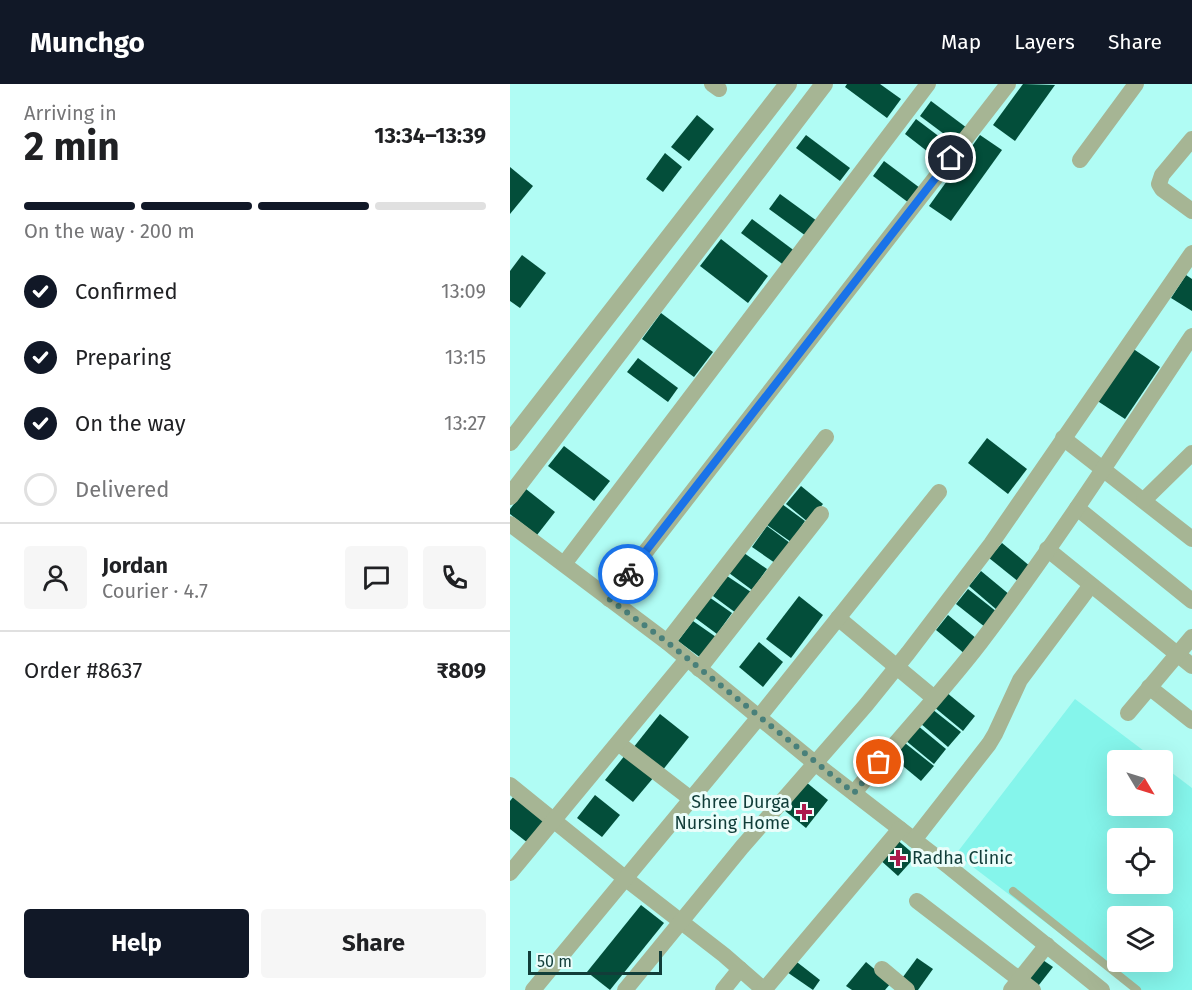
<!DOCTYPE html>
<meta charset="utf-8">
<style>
body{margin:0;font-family:"Fira Sans",sans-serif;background:#f6f6f6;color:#202124;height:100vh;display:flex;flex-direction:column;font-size:22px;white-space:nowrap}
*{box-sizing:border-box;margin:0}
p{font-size:20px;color:#757577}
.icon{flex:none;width:33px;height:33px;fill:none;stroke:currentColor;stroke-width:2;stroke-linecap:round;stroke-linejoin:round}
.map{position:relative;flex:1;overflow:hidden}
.panel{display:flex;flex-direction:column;background:#fff;width:510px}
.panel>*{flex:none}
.needle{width:39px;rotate:128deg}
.controls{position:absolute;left:597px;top:666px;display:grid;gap:12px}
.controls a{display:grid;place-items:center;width:66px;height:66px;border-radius:6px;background:#fff;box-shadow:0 6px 24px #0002;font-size:30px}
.scale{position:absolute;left:18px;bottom:15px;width:134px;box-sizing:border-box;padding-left:6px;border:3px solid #113d39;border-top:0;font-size:16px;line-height:21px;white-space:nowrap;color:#113d39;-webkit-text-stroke:4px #ebfdfa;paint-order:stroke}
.pin{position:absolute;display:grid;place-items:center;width:51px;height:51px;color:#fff;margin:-26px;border:3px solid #fff;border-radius:50%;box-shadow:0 2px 6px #0007}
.courier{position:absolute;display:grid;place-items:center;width:60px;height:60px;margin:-30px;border:4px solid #1a73e8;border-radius:50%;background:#fff;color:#222;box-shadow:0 2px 8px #0007}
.headline em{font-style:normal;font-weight:700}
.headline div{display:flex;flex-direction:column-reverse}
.headline{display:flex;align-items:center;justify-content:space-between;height:102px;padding:0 24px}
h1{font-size:39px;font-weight:700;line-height:45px}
.bar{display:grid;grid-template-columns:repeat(4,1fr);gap:9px 6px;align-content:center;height:72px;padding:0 24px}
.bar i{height:8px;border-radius:4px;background:#e0e0e0}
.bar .current{background:#111827}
.bar p{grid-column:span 4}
.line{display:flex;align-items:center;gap:15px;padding:0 24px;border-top:2px solid #e0e0e0}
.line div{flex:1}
.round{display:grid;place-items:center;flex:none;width:63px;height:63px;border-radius:6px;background:#f6f6f6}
ol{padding:0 24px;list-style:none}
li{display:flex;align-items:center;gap:18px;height:66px}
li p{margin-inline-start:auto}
li .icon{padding:6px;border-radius:50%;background:#111827;color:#fff;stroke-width:4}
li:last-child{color:#757577}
li i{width:33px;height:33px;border:3px solid #e0e0e0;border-radius:50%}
.cta{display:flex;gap:12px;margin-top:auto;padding:12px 24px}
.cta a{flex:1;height:69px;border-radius:6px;background:#111827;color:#fff;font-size:24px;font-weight:700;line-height:69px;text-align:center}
.cta a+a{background:#f6f6f6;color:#202124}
header{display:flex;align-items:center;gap:36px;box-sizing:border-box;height:84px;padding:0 30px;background:#111827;color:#fff}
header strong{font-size:28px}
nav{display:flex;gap:33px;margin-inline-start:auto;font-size:21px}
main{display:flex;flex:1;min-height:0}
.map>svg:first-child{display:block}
</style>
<header>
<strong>Munchgo</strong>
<nav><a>Map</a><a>Layers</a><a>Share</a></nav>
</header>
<main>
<section class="panel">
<div class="headline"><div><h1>2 min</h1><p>Arriving in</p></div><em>13:34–13:39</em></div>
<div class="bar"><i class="current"></i><i class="current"></i><i class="current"></i><i></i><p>On the way · 200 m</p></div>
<ol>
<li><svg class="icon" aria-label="check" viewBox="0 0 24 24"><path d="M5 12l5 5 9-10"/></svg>Confirmed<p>13:09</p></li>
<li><svg class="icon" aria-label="check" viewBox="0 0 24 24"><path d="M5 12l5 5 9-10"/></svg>Preparing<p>13:15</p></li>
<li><svg class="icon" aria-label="check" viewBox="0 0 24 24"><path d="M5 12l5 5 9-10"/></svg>On the way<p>13:27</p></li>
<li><i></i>Delivered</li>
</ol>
<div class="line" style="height:108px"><a class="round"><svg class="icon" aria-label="person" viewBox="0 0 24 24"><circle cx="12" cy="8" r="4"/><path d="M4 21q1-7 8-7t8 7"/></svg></a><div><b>Jordan</b><p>Courier · 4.7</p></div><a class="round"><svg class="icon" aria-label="chat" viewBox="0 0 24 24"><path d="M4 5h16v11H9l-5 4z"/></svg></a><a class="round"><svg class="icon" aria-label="phone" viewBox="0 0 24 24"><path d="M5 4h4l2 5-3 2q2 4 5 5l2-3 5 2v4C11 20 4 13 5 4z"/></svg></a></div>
<div class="line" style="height:78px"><div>Order #8637</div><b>₹809</b></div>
<div class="cta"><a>Help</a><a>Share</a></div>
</section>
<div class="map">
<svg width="682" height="906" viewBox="0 0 682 906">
<rect width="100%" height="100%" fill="#b0fcf4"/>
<path fill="#85f5eb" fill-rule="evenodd" d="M565 615 646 676H608V722H652L653 682 682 704V906H624L446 770ZM608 754H652V800H608ZM608 832H652V878H608Z"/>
<g fill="#034e3a">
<path d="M337 0H370L391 15 377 34 335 3Z"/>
<path d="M513 0 545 1 505 57 483 41Z"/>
<path d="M421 17 457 44 446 59 410 32Z"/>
<path d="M187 31 204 45 179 77 161 63Z"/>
<path d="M406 35 443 63 431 78 395 50Z"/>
<path d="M296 51 340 84 330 97 286 64Z"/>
<path d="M470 51 492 66 441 137 419 122Z"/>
<path d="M155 69 172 83 153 108 136 95Z"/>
<path d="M374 77 410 104 399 119 363 92Z"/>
<path d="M0 83 23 102 0 130Z"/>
<path d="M270 110 307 137 296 152 259 125Z"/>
<path d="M242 135 286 168 275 182 231 149Z"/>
<path d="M211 155 258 192 238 219 190 182Z"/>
<path d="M12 171 36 189 10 224 0 217V187Z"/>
<path d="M676 191 682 195V227L661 214Z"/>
<path d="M151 229 203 268 184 293 132 255Z"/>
<path d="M622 264 650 283 615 335 586 316Z"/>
<path d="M128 274 168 304 158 318 117 288Z"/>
<path d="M477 354 517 385 498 410 458 379Z"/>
<path d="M54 362 100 397 84 417 38 382Z"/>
<path d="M291 402 313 420 298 438 276 420Z"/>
<path d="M16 405 45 428 27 451 0 430V425Z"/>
<path d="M272 420 295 437 281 458 257 441Z"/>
<path d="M257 442 280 459 265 479 242 463Z"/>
<path d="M492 459 521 483 509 498 479 474Z"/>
<path d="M234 469 257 485 242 506 219 489Z"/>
<path d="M471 487 500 511 487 526 459 502Z"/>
<path d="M217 492 241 508 226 529 203 512Z"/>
<path d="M458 505 487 528 475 543 446 520Z"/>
<path d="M289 512 313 531 281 574 256 555Z"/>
<path d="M199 513 222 529 207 550 184 533Z"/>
<path d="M438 531 467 555 455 570 426 546Z"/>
<path d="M183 537 206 553 191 574 168 557Z"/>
<path d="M249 558 273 578 253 603 229 583Z"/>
<path d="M436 608 465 632 453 647 424 623Z"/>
<path d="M422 625 451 648 438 663 410 639Z"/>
<path d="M150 630 179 653 152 687 123 664Z"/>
<path d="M407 641 436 665 424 680 395 656Z"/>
<path d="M395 659 424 682 411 697 382 673Z"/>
<path d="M116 670 144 693 123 718 95 696Z"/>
<path d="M296 698 318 716 296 744 274 726Z"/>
<path d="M85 711 110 731 92 753 67 734Z"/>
<path d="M4 712 36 737 18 759 0 745V717Z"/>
<path d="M385 754 406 772 388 792 368 774Z"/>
<path d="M131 821 154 839 100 906 77 888Z"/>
<path d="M407 874 423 885 408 906H402L390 897Z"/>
<path d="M530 874 543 883 525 906 513 897Z"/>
<path d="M283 875 310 896 303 906 274 886Z"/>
<path d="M356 878 381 899 375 906H342L336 902Z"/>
</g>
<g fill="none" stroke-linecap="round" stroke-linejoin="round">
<path stroke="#a6b594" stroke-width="8" d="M503 807 627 906"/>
<g stroke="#a6b594" stroke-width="16">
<path d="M202 0 209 5"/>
<path d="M682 55 652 91 649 100 652 105 682 127"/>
<path d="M570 76 626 0"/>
<path d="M553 354 682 455"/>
<path d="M634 416 682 369"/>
<path d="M567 424 682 517"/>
<path d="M0 440 157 558 306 680 438 782 592 906"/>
<path d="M537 465 682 582"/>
<path d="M54 480 418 0"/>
<path d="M99 515 498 0"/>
<path d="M328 534 424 614"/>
<path d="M157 558 316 353"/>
<path d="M189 585 311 430"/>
<path d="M639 603 682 637"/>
<path d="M618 629 682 553"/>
<path d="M108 659 181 715"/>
<path d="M0 701 116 795 214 871 254 906"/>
<path d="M344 709C385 658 430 611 470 559 545 461 613 355 682 252"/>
<path d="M404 756 479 660 485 650 510 596 581 501"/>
<path d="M0 789 177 575"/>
<path d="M407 817 523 906"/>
<path d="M372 885 397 906"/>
<path d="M23 906 249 633 429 408"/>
<path d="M115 906 232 763 356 621 398 569 481 460 682 169"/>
<path d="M213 906 230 885"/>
<path d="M254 906 390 745"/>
<path d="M501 906 537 861"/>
</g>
<g stroke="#a6b594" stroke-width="18">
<path d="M0 358 278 0"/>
<path d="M0 412 314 0"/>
</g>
</g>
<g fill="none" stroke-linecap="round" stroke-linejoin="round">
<path stroke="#49807a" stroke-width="6" stroke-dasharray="0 10.8" d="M118 490 99 515 157 558 344 709 369 678"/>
<path stroke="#1a73e8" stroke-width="8" d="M118 490 441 74"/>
</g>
<g fill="#ac1a4c" stroke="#ebfdfa" stroke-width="2">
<path d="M291 719h6v6h6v6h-6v6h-6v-6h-6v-6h6z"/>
<path d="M385 765h6v6h6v6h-6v6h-6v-6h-6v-6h6z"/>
</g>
<g text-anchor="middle" stroke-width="6" stroke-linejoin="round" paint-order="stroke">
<g font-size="18" fill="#113d39" stroke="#ebfdfa" text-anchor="end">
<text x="280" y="724">Shree Durga<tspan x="280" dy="21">Nursing Home</tspan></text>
<text x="402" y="780" text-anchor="start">Radha Clinic</text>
</g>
</g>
</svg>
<div class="controls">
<a><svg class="needle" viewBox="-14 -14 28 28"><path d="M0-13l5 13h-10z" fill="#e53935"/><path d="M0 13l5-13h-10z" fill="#757577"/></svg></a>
<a><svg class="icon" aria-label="locate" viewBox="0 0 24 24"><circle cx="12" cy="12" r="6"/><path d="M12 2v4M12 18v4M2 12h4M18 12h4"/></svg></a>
<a><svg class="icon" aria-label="layers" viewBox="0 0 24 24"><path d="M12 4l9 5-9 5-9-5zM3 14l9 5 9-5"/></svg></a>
</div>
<div class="scale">50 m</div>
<div class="pin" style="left:369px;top:678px;background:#ea580c"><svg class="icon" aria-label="bag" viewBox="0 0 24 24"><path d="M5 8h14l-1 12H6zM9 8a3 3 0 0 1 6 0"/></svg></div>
<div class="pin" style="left:441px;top:74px;background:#1f2937"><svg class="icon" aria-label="home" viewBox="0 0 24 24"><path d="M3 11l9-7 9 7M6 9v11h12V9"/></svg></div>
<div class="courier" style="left:118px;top:490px"><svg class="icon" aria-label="bike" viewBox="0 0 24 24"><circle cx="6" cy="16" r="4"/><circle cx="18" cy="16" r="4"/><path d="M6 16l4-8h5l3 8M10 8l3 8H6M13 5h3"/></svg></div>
</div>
</main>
